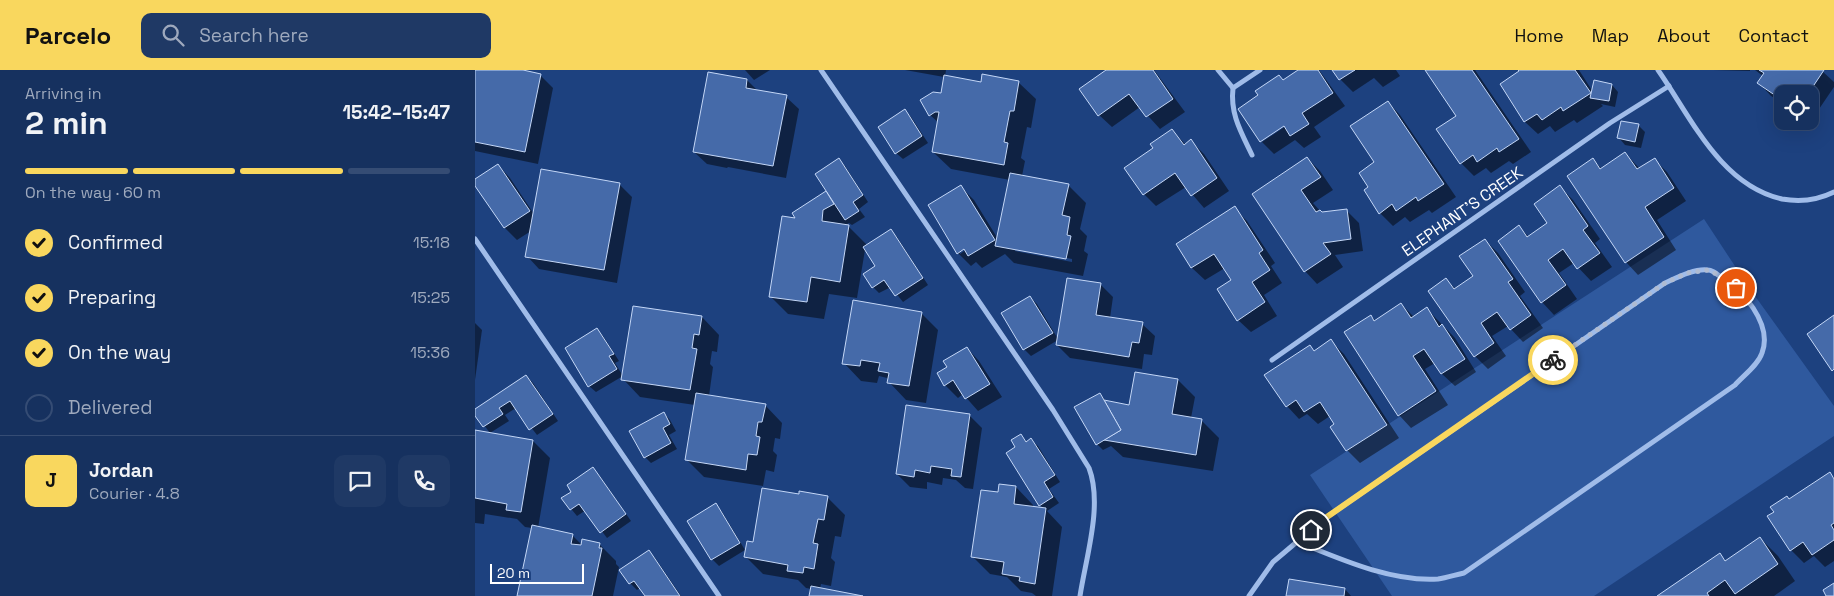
<!DOCTYPE html>
<meta charset="utf-8">
<style>
body{margin:0;font-family:"Space Grotesk",sans-serif;background:#1f3965;color:#f1f3f6;height:100vh;display:flex;flex-direction:column;font-size:19px;white-space:nowrap}
*{box-sizing:border-box;margin:0}
p{font-size:16px;color:#9ea9bd}
.icon{flex:none;width:28px;height:28px;fill:none;stroke:currentColor;stroke-width:2;stroke-linecap:round;stroke-linejoin:round}
.map{position:relative;flex:1;overflow:hidden}
.sheet{display:flex;flex-direction:column;background:#16315f;width:475px}
.sheet>*{flex:none}
.fabs{position:absolute;left:1299px;top:15px;display:grid;gap:10px}
.fabs a{display:grid;place-items:center;width:45px;height:45px;border-radius:10px;background:#16315f;box-shadow:0 5px 20px #0002,0 0 0 1px #354c74;font-size:25px}
.scale{position:absolute;left:15px;bottom:12px;width:94px;box-sizing:border-box;padding-left:5px;border:2px solid #fff;border-top:0;font-size:14px;line-height:18px;white-space:nowrap;color:#fff;-webkit-text-stroke:4px #1d417f;paint-order:stroke}
.pin{position:absolute;display:grid;place-items:center;width:42px;height:42px;color:#fff;margin:-21px;border:2px solid #fff;border-radius:50%;box-shadow:0 1px 5px #0007}
.courier{position:absolute;display:grid;place-items:center;width:50px;height:50px;margin:-25px;border:4px solid #f9d75e;border-radius:50%;background:#fff;color:#222;box-shadow:0 1px 6px #0007}
.overview em{font-style:normal;font-weight:700}
.overview div{display:flex;flex-direction:column-reverse}
.overview{display:flex;align-items:center;justify-content:space-between;height:85px;padding:0 25px}
h1{font-size:32px;font-weight:700;line-height:38px}
.bar{display:grid;grid-template-columns:repeat(4,1fr);gap:8px 5px;align-content:center;height:60px;padding:0 25px}
.bar i{height:6px;border-radius:4px;background:#354c74}
.bar .current{background:#f9d75e}
.bar p{grid-column:span 4}
.line{display:flex;align-items:center;gap:12px;padding:0 25px;border-top:1px solid #354c74}
.line div{flex:1}
.round{display:grid;place-items:center;flex:none;width:52px;height:52px;border-radius:10px;background:#1f3965}
ol{padding:0 25px;list-style:none}
li{display:flex;align-items:center;gap:15px;height:55px}
li p{margin-inline-start:auto}
li .icon{padding:5px;border-radius:50%;background:#f9d75e;color:#111;stroke-width:4}
li:last-child{color:#9ea9bd}
li i{width:28px;height:28px;border:2px solid #354c74;border-radius:50%}
header{display:flex;align-items:center;gap:30px;box-sizing:border-box;height:70px;padding:0 25px;background:#f9d75e;color:#111}
header strong{font-size:24px}
nav{display:flex;gap:28px;margin-inline-start:auto;font-size:18px}
.search{width:350px;height:45px;background:#1f3965;display:flex;align-items:center;gap:12px;box-sizing:border-box;padding:0 18px;border-radius:10px;color:#9ea9bd;font-size:19px}
main{display:flex;flex:1;min-height:0}
.map>svg:first-child{display:block}
</style>
<header>
<strong>Parcelo</strong>
<div class="search"><svg class="icon" aria-label="search" viewBox="0 0 24 24"><circle cx="10" cy="10" r="6"/><path d="M15 15l6 6"/></svg>Search here</div>
<nav><a>Home</a><a>Map</a><a>About</a><a>Contact</a></nav>
</header>
<main>
<section class="sheet">
<div class="overview"><div><h1>2 min</h1><p>Arriving in</p></div><em>15:42–15:47</em></div>
<div class="bar"><i class="current"></i><i class="current"></i><i class="current"></i><i></i><p>On the way · 60 m</p></div>
<ol>
<li><svg class="icon" aria-label="check" viewBox="0 0 24 24"><path d="M5 12l5 5 9-10"/></svg>Confirmed<p>15:18</p></li>
<li><svg class="icon" aria-label="check" viewBox="0 0 24 24"><path d="M5 12l5 5 9-10"/></svg>Preparing<p>15:25</p></li>
<li><svg class="icon" aria-label="check" viewBox="0 0 24 24"><path d="M5 12l5 5 9-10"/></svg>On the way<p>15:36</p></li>
<li><i></i>Delivered</li>
</ol>
<div class="line" style="height:90px"><b class="round" style="background:#f9d75e;color:#111">J</b><div><b>Jordan</b><p>Courier · 4.8</p></div><a class="round"><svg class="icon" aria-label="chat" viewBox="0 0 24 24"><path d="M4 5h16v11H9l-5 4z"/></svg></a><a class="round"><svg class="icon" aria-label="phone" viewBox="0 0 24 24"><path d="M5 4h4l2 5-3 2q2 4 5 5l2-3 5 2v4C11 20 4 13 5 4z"/></svg></a></div>
</section>
<div class="map">
<svg width="1359" height="526" viewBox="0 0 1359 526">
<rect width="100%" height="100%" fill="#1d417f"/>
<path fill="#2f599e" d="M1229 149 1275 219 1359 336V366L1119 526H917L835 405Z"/>
<g fill="#0007" fill-rule="evenodd">
<path d="M0 0H42L65 5 78 18 63 94 0 81Z"/>
<path d="M270 0H295L279 10Z"/>
<path d="M430 0H471L470 7 507 13 543 12 561 29 556 58 552 57 546 88 550 91 547 106 593 115 611 133 605 159 612 166 609 181 613 184 608 206 539 193 530 184 507 198 501 192 496 196 483 183 486 117 499 130 523 169 535 110 476 99 458 82 464 53 455 45 467 24 469 7ZM494 175 495 177 485 184V181ZM540 178 597 189V192L540 181Z"/>
<path d="M634 0H679L710 42 685 59 665 37 637 57 624 45Z"/>
<path d="M825 0H844L870 36 839 57 846 67 829 78 820 70 799 84 787 72 814 54 813 52 787 69V72L765 39Z"/>
<path d="M859 0H921L925 6 908 17 899 8 878 22 865 9Z"/>
<path d="M952 0H1000L1056 82 1038 94 1034 91 1016 103 1011 98 999 106 986 93 963 59 982 46Z"/>
<path d="M1045 0H1104L1118 22 1137 15 1143 22 1140 37 1126 34 1128 36 1102 53 1099 50 1080 62 1075 56 1063 64 1050 52 1026 15 1046 2Z"/>
<path d="M1238 0H1275V1Z"/>
<path d="M1280 0H1346L1359 12V17L1342 42 1335 37V24H1308V33L1296 26 1284 13 1288 6Z"/>
<path d="M272 10 283 21 311 27 324 39 311 108 253 97 252 98 232 94 219 82Z"/>
<path d="M913 32 925 45 981 127 957 143 954 140 935 152 930 147 918 156 905 143 895 117Z"/>
<path d="M430 41 436 47 453 73 428 89 421 83Z"/>
<path d="M1163 55 1170 62 1166 78 1150 75 1144 68Z"/>
<path d="M697 60 711 75 716 71 729 84 754 121 729 138 711 117 681 136 669 124 679 78Z"/>
<path d="M1150 83 1165 99 1180 90 1192 102 1211 131 1182 150 1201 180 1163 205 1151 192 1118 90 1127 99Z"/>
<path d="M832 88 845 101 858 120 838 133 847 143 871 140 884 153 888 181 860 185 868 197 842 214 830 201 778 124Z"/>
<path d="M363 90 370 96 393 132 384 139 390 147 377 155 374 153 369 156H373L391 174 382 228 354 224 349 249 313 244 295 226 323 150 351 123 356 126Z"/>
<path d="M23 95 35 108 59 144 144 114 157 127 142 213 64 199 52 186 56 161 42 170 30 158 0 114V110Z"/>
<path d="M1085 117 1098 130 1125 169 1120 173 1137 197 1116 211 1099 193 1084 203 1102 229 1079 245 1067 232 1044 157 1054 167 1074 153Z"/>
<path d="M759 138 772 151 800 193 796 196 807 213 789 225 802 246 776 262 763 250 758 210 750 198 730 210 717 198 703 175Z"/>
<path d="M416 161 422 167 453 215 428 232 416 217 404 223 398 217 402 196Z"/>
<path d="M1010 170 1023 183 1050 222 1045 226 1068 258 1048 272 1033 256 1017 266 1031 286 1013 299 1000 286 971 210 981 219 1000 206Z"/>
<path d="M625 214 638 227 635 248 667 254 680 266 677 285 669 284 667 299 595 288 582 275 583 270 556 286 549 279 555 227 562 234 583 269Z"/>
<path d="M926 234 939 247 952 239 980 268 1001 302 980 316 967 304 960 293 950 299 973 335 936 358 924 345 896 246 901 251Z"/>
<path d="M446 243 463 260 451 333 431 330 414 312 412 308 404 306 402 313 386 311 369 293Z"/>
<path d="M227 247 244 265 242 282 237 281 235 294 238 297 234 326 290 335 307 353 305 369 300 368 298 381 302 385 299 402 291 400 288 416 229 407 211 389 220 335 165 327 148 309Z"/>
<path d="M0 253 7 260 0 310Z"/>
<path d="M122 259 128 266 144 291 140 293 148 306 121 322 114 316Z"/>
<path d="M856 271 869 284 924 368 885 393 872 380 857 357 861 355 855 346 843 354 832 344 824 349 812 336 835 276 840 282Z"/>
<path d="M492 278 504 291 527 327 503 341 488 324 483 328 470 315 473 297Z"/>
<path d="M51 306 58 313 83 351 62 365 41 338 30 345 34 351 15 363 0 343V340Z"/>
<path d="M703 310 720 327 716 348 726 350 744 368 738 401 648 387 636 376 628 380 622 374 625 324 631 331 655 337Z"/>
<path d="M189 343 195 350 201 361 194 365 202 379 176 393 170 387Z"/>
<path d="M494 345 507 358 498 419 490 418 481 410 468 408 467 415 452 412V419L435 417 422 404Z"/>
<path d="M0 361 58 371 75 388 63 458 97 465 107 475 124 474 141 491V494L144 497 138 526H43L57 458 50 457 42 449 10 444 9 454 0 453Z"/>
<path d="M546 366 552 372 556 370 563 376 585 412 574 419 584 433 572 441 587 457 577 526H561L557 523 546 521 532 507 515 504 498 487 524 424 541 417 558 435V438L570 440 565 435 541 377Z"/>
<path d="M117 399 124 405 156 451 132 468 111 440 102 446 88 429 98 422Z"/>
<path d="M1355 404 1359 408V491L1350 497 1339 486 1329 493 1316 480 1314 430Z"/>
<path d="M325 426 352 427 370 445 366 467 360 466 356 488 360 492 356 516 346 514 345 519 381 526H335L337 519 331 518 323 510 288 504 271 487 279 474Z"/>
<path d="M240 435 247 442 270 480 244 496 237 489Z"/>
<path d="M1285 468 1303 486 1320 511 1299 526H1184L1244 484 1252 492Z"/>
<path d="M173 482 180 488 206 526H172L166 517 162 520 155 513Z"/>
<path d="M870 519 876 526H812Z"/>
</g>
<g fill="#456aa9" stroke="#c4d7f7">
<path d="M0 0H48L66 4 50 82 0 72Z"/>
<path d="M631 0H678L698 29 671 47 654 24 623 46 604 19Z"/>
<path d="M823 0H843L858 23 827 43 834 54 815 66 809 56 785 72 763 39 783 25 780 21 804 5 808 10Z"/>
<path d="M857 0H880L864 10Z"/>
<path d="M950 0H997L1044 69 1024 82 1022 78 1002 92 998 85 985 94 961 59 981 46Z"/>
<path d="M1043 0H1100L1116 23 1088 41 1086 37 1067 50 1062 44 1049 52 1025 14 1044 1Z"/>
<path d="M1284 0H1349L1333 24H1319L1310 18 1304 28 1282 13 1289 3Z"/>
<path d="M233 2 272 9 271 18 312 25 298 96 218 82Z"/>
<path d="M507 4 544 11 539 41H535L529 72 533 73 529 95 457 82 464 42H460L454 46 445 30 458 22 466 23 469 5 506 12Z"/>
<path d="M1119 10 1137 14 1134 31 1115 28Z"/>
<path d="M913 31 969 114 943 131 941 127 921 141 917 134 904 144 889 120 893 117 884 103 899 92 875 56Z"/>
<path d="M430 39 447 66 420 84 403 57Z"/>
<path d="M1146 51 1164 54 1160 72 1142 68Z"/>
<path d="M697 59 709 75 716 69 742 108 716 126 700 103 668 125 649 98 678 78 675 74Z"/>
<path d="M1150 82 1162 99 1180 88 1199 118 1170 137 1189 167 1150 193 1092 106 1118 88 1125 99Z"/>
<path d="M832 87 846 107 826 120 841 142 845 140 847 142 872 139 876 169 848 173 856 184 829 202 777 124Z"/>
<path d="M364 88 388 125 378 132 384 141 370 150 340 104Z"/>
<path d="M23 94 55 141 29 158 0 116V109Z"/>
<path d="M66 99 145 113 129 200 50 187Z"/>
<path d="M535 103 594 114 587 145 595 147 592 165 596 166 591 189 520 176Z"/>
<path d="M486 115 520 170 493 186 489 179 482 184 453 135Z"/>
<path d="M1085 115 1113 156 1108 160 1125 183 1102 199 1088 179 1073 190 1091 215 1066 233 1023 171 1044 155 1052 167 1072 153 1059 134Z"/>
<path d="M351 121 359 134 348 140 347 151 374 155 365 212 336 207 332 232 294 227 307 146 320 148 317 143Z"/>
<path d="M760 136 788 180 784 183 795 200 777 212 790 232 762 251 742 219 756 210 739 184 716 198 701 174Z"/>
<path d="M416 159 448 208 420 226 409 210 397 218 388 204 400 196 388 177Z"/>
<path d="M1010 169 1038 209 1033 212 1056 245 1035 260 1022 242 1006 253 1019 273 999 287 953 221 971 208 979 219 998 206 984 186Z"/>
<path d="M592 208 626 213 621 245 668 252 664 273 657 272 654 287 581 275Z"/>
<path d="M555 226 578 263 548 280 526 243Z"/>
<path d="M378 230 447 242 434 316 412 313 414 303 403 301 405 293 386 290 385 296 367 294Z"/>
<path d="M926 233 936 248 952 237 964 257 967 254 990 289 966 304 949 279 938 286 961 321 923 346 869 262 896 245 899 251Z"/>
<path d="M158 236 227 246 224 265 219 264 217 278 222 279 215 320 146 310Z"/>
<path d="M1359 245V299L1357 301 1332 264Z"/>
<path d="M122 258 139 284 134 286 142 299 113 317 90 278Z"/>
<path d="M856 269 912 355 871 381 855 357 859 354 845 332 829 342 821 330 811 337 789 305 835 275 839 281Z"/>
<path d="M492 277 515 314 490 329 478 310 469 316 462 303 472 297 468 291Z"/>
<path d="M660 302 703 309 697 344 727 349 721 385 629 370 646 360 629 330 654 335Z"/>
<path d="M51 305 78 344 54 360 35 331 24 338 28 344 8 357 0 346V339Z"/>
<path d="M221 323 291 334 287 352H283L281 366 285 367 282 385 273 384 271 400 210 390Z"/>
<path d="M625 323 646 360 621 375 599 337Z"/>
<path d="M431 335 495 344 486 407 476 406 477 399 456 396 455 403 440 400 439 407 421 404Z"/>
<path d="M189 342 195 354 188 358 196 373 169 388 154 361Z"/>
<path d="M0 360 58 370 46 442 31 440 32 434 0 428Z"/>
<path d="M546 364 551 372 556 368 580 405 569 412 578 427 564 436 531 383 540 377 536 370Z"/>
<path d="M118 397 151 444 125 463 104 434 95 440 86 428 96 422 92 415Z"/>
<path d="M1355 402 1359 409V453L1356 455 1359 460V470L1337 485 1328 472 1315 481 1292 446 1299 442 1295 437 1312 426 1314 429Z"/>
<path d="M524 414 541 416 539 434 571 438 560 514 544 511 545 507 527 504 529 492 496 487 506 420 523 422Z"/>
<path d="M287 418 324 424V421L353 426 349 450 343 449 338 473 343 474 339 499 329 497 328 503 312 501 313 495 269 487 272 471 278 472Z"/>
<path d="M241 433 265 473 236 490 212 451Z"/>
<path d="M57 455 98 464 96 474 106 475 107 469 125 473 124 478H127L117 526H42Z"/>
<path d="M1285 467 1303 494 1260 524 1250 510 1232 523 1234 526H1182L1245 483 1250 491Z"/>
<path d="M174 480 205 526H170L159 511 154 514 144 500Z"/>
<path d="M814 509 870 518 869 526H811Z"/>
<path d="M1359 513V526H1351L1348 520Z"/>
<path d="M336 516 388 526H334Z"/>
</g>
<g fill="none" stroke-linecap="round" stroke-linejoin="round">
<g stroke="#a0bce9" stroke-width="5">
<path d="M346 0 578 340 614 398C628 435 611 487 605 526"/>
<path d="M743 0 758 18 785 0"/>
<path d="M1183 0C1216 47 1245 115 1307 129 1324 132 1343 130 1359 122"/>
<path d="M758 18C755 44 766 62 777 85"/>
<path d="M0 169 244 526"/>
<path d="M797 290 1135 53 1194 16"/>
<path d="M774 526 798 492 849 449 1190 213C1201 208 1220 198 1233 200 1236 200 1241 203 1243 205 1267 218 1298 254 1287 283 1283 295 1269 305 1260 315L989 503C980 505 971 508 963 509 916 512 865 489 823 472"/>
</g>
</g>
<g fill="none" stroke-linecap="round" stroke-linejoin="round">
<path stroke="#b0bcd2" stroke-width="5" stroke-dasharray="0 9" d="M1078 290 1190 213 1212 203 1234 200 1254 211 1261 218"/>
<path stroke="#f9d75e" stroke-width="6" d="M836 460 849 449 1078 290"/>
</g>
<g text-anchor="middle" stroke-width="5" stroke-linejoin="round" paint-order="stroke">
<g font-size="16" fill="#fff" stroke="#1d417f">
<text transform="translate(987 141) rotate(-35)" y="6">ELEPHANT’S CREEK</text>
</g>
</g>
</svg>
<div class="fabs">
<a><svg class="icon" aria-label="locate" viewBox="0 0 24 24"><circle cx="12" cy="12" r="6"/><path d="M12 2v4M12 18v4M2 12h4M18 12h4"/></svg></a>
</div>
<div class="scale">20 m</div>
<div class="pin" style="left:1261px;top:218px;background:#ea580c"><svg class="icon" aria-label="bag" viewBox="0 0 24 24"><path d="M5 8h14l-1 12H6zM9 8a3 3 0 0 1 6 0"/></svg></div>
<div class="pin" style="left:836px;top:460px;background:#1f2937"><svg class="icon" aria-label="home" viewBox="0 0 24 24"><path d="M3 11l9-7 9 7M6 9v11h12V9"/></svg></div>
<div class="courier" style="left:1078px;top:290px"><svg class="icon" aria-label="bike" viewBox="0 0 24 24"><circle cx="6" cy="16" r="4"/><circle cx="18" cy="16" r="4"/><path d="M6 16l4-8h5l3 8M10 8l3 8H6M13 5h3"/></svg></div>
</div>
</main>
